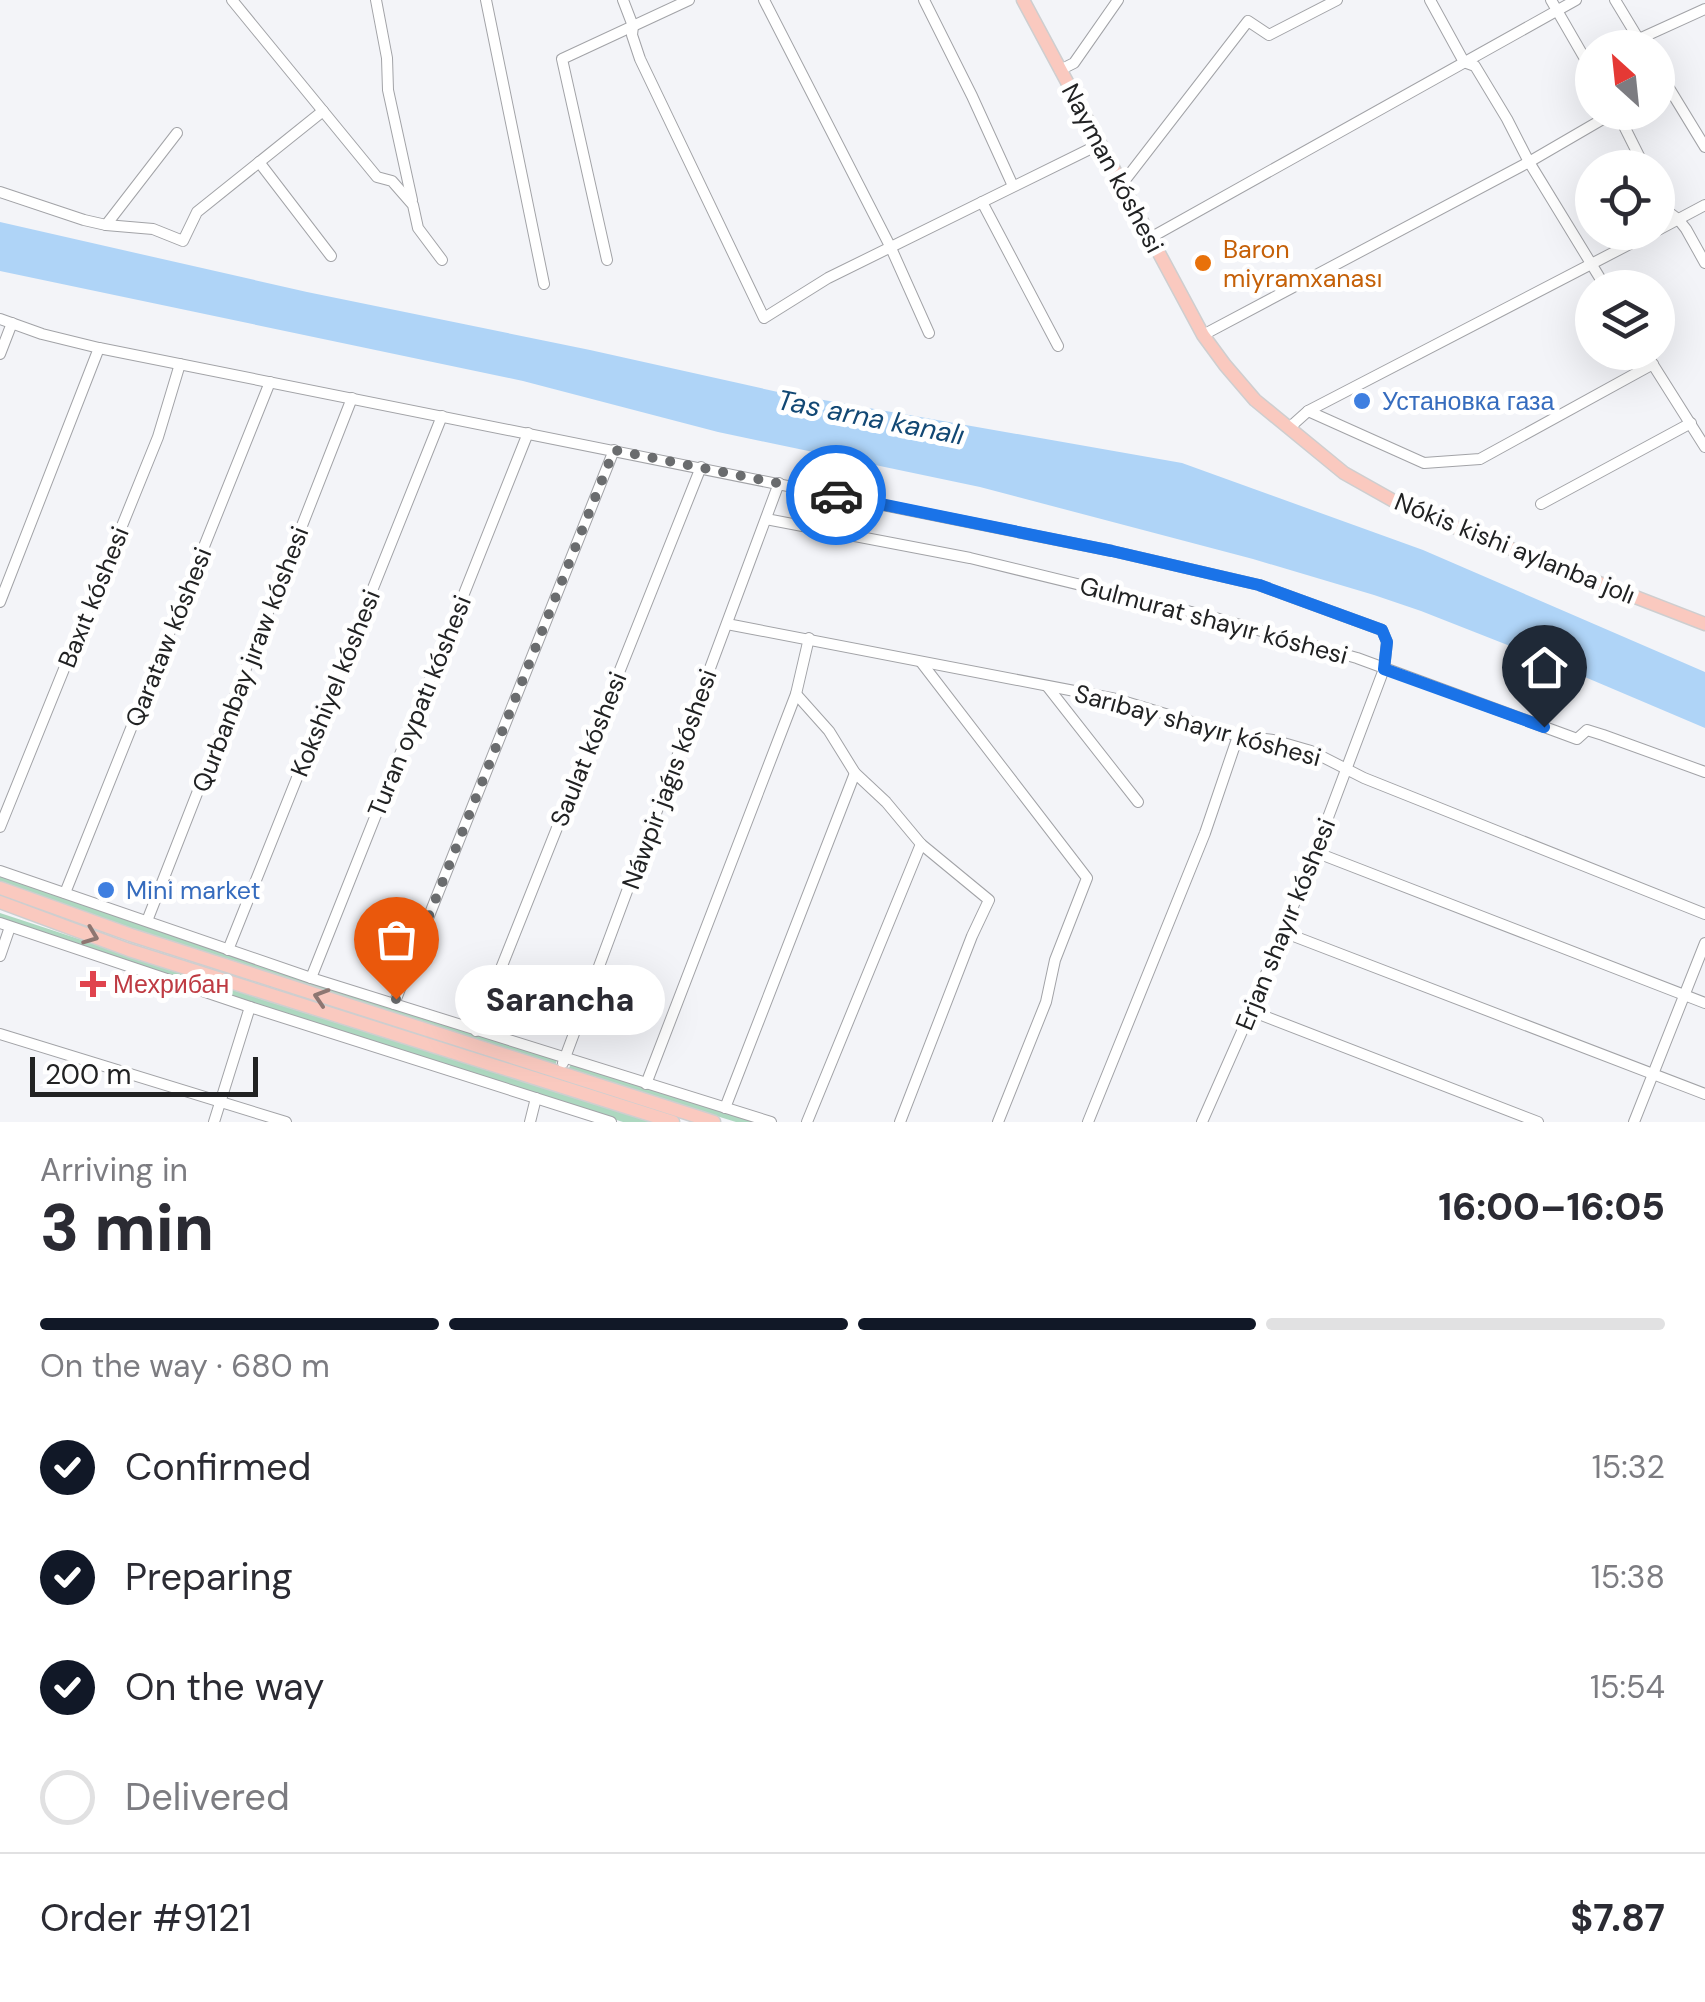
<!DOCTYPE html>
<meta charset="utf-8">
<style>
body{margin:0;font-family:"DM Sans",sans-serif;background:#f7f7f7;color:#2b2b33;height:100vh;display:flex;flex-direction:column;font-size:38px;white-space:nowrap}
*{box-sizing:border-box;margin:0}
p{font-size:32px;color:#7c7c81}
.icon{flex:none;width:55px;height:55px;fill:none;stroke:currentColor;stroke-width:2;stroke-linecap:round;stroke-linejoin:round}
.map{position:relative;height:1122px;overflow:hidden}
.side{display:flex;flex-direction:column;background:#fff;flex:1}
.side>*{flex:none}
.needle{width:65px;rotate:333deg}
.fabs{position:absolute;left:1575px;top:30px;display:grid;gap:20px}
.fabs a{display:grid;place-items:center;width:100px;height:100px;border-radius:50%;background:#fff;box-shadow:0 10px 40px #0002;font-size:50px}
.scale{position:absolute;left:30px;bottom:25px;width:228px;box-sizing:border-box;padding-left:10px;border:5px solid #212223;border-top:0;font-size:28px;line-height:35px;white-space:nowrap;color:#212223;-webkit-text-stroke:8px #fff;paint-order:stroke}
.pin{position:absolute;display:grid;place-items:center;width:85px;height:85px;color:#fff;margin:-102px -42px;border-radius:50% 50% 50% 0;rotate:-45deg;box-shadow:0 0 10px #0007}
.pin .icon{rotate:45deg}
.courier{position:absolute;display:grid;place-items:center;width:100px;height:100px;margin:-50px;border:8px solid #1a73e8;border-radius:50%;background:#fff;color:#222;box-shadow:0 2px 12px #0007}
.bubble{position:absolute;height:70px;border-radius:35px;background:#fff;box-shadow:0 10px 40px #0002;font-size:32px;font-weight:800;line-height:70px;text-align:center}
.summary em{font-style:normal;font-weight:800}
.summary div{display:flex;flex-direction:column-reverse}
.summary{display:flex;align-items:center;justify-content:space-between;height:170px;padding:0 40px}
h1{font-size:65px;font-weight:800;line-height:75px}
.bar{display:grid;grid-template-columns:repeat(4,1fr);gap:15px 10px;align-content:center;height:120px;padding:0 40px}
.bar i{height:12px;border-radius:8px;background:#e1e1e2}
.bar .current{background:#111827}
.bar p{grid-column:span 4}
.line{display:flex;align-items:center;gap:25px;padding:0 40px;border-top:2px solid #e1e1e2}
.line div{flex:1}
ol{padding:0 40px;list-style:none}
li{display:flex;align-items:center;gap:30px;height:110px}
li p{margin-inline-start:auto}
li .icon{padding:10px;border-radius:50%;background:#111827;color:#fff;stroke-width:4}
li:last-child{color:#7c7c81}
li i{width:55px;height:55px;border:5px solid #e1e1e2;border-radius:50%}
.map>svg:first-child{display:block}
</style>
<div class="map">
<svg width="1705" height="1122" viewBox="0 0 1705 1122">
<rect width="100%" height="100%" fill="#f3f4f8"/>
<g fill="#add8c0">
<path d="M0 875 274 971 557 1060 555 1066 146 934 0 881Z"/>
<path d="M0 913 264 1000 655 1122H623L260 1007 0 919Z"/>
<path d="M571 1064 755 1122H736L568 1070Z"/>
</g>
<path fill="#afd4f7" d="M0 222 307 292 590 350 778 392 1182 463 1423 550 1705 672V728L1533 655 1421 611 1374 595 1253 559 980 487 718 432 523 381 0 271Z"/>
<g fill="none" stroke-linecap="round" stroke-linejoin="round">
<defs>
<g id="minor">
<path d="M232 0 377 177 392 181 413 205 418 228 442 260"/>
<path d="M376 0 387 58 388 90 412 200"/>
<path d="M486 0 544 284"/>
<path d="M623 0 633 26 632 35 640 59 764 318 828 278 1100 144"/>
<path d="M764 0 891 248 929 333"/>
<path d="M924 0 972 96 1013 186"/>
<path d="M1430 0 1464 62 1475 66 1507 119 1529 162 1606 288"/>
<path d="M1551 0 1592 71"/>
<path d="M1615 0 1644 48"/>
<path d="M1639 39 1705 9"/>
<path d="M1060 70 1074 63 1118 0"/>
<path d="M1658 70 1705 147"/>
<path d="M1617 112 1645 168"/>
<path d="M259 162 331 256"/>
<path d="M1122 184 1248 21 1269 35 1337 0"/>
<path d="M0 192 84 220 106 225 153 229 183 241 197 212 323 111"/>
<path d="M1658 192 1667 211 1678 219 1686 229 1705 263"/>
<path d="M982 202 1058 346"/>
<path d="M106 225 177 133"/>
<path d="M1658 230 1705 205"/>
<path d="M1150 238 1576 0"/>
<path d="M607 260 562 59 689 0"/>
<path d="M0 319 42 334 99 348 1112 551 1259 585 1382 630 1387 642 1384 669 1315 852 1251 1011 1202 1122"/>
<path d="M1203 335 1529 162 1615 112"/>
<path d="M1645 352 1705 447"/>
<path d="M0 354 12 323"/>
<path d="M1308 411 1424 463 1480 459 1653 364"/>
<path d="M1289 428 1308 411 1653 232"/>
<path d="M1541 504 1691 423"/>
<path d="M766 519 970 558 1212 617 1357 658 1577 739 1587 730 1603 735 1705 772"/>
<path d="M0 602 99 348"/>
<path d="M727 624 1116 699 1238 736 1273 740 1311 751 1364 778 1705 914"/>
<path d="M921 662 1087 878 1055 960 1046 1002 998 1122"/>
<path d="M1047 686 1138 802"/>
<path d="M796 694 829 731 855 773 886 802 921 844 989 900 972 936 900 1122"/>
<path d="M0 827 158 437 180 364"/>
<path d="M1315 852 1705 1003"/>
<path d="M0 871 311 978 771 1122"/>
<path d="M65 893 270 382"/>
<path d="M147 921 352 398"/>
<path d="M0 923 250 1007 611 1122"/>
<path d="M1283 932 1705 1094"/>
<path d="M228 950 442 416"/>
<path d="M0 956 10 927"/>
<path d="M311 978 528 433"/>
<path d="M394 1004 614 450"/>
<path d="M1251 1011 1538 1122"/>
<path d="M476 1031 701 467"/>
<path d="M0 1034 286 1122"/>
<path d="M563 1063 779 483"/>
<path d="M646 1084 796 694 809 638"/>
<path d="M725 1108 855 773"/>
<path d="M214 1122 250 1007"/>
<path d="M530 1122 536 1098"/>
<path d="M807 1122 921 844"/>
<path d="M1088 1122 1205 833 1238 736"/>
<path d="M1634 1122 1705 943"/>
</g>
<g id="major">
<path d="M1023 0 1203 335 1225 365 1255 400 1344 473 1408 509 1705 624"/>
<path d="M0 888 131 935 714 1122"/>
<path d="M0 902 129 950 673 1122"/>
</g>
</defs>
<use href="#minor" stroke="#a2a3a7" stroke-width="12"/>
<use href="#major" stroke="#cececf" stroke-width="15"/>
<use href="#minor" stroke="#fff" stroke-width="10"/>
<use href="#major" stroke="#fac9bf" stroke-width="12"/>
</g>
<defs><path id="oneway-chevron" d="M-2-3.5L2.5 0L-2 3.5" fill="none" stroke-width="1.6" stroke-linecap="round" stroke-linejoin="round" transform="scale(2.5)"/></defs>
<g stroke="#8e7671">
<use href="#oneway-chevron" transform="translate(91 936) rotate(21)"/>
<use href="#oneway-chevron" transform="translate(321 997) rotate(-162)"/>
</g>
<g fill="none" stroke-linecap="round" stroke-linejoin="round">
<path stroke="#6a6c6e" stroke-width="10" stroke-dasharray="0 18" d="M396 999 614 450 836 495"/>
<path stroke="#1a73e8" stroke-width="12" d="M836 495 1112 551 1259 585 1382 630 1387 642 1384 669 1544 727"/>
</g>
<circle fill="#e8710a" stroke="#fff" stroke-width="4" cx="1203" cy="263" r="10"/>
<g fill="#3f7fe0" stroke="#fff" stroke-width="4">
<circle cx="1362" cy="401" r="10"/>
<circle cx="106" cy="890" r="10"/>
</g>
<path fill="#e0444e" stroke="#fff" stroke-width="4" d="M88 969h10v10h10v10h-10v10h-10v-10h-10v-10h10z"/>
<g text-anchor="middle" stroke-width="10" stroke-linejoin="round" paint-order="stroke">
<g font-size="25" fill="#212223" stroke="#fff">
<text transform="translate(1113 168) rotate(62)" y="9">Nayman kóshesi</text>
<text transform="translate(1515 548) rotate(22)" y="9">Nókis kishi aylanba jolı</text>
<text transform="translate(93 597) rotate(-68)" y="9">Baxıt kóshesi</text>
<text transform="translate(1214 620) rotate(15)" y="9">Gulmurat shayır kóshesi</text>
<text transform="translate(168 637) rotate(-68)" y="9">Qarataw kóshesi</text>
<text transform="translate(250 659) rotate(-69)" y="9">Qurbanbay jıraw kóshesi</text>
<text transform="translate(335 683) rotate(-68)" y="9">Kokshiyel kóshesi</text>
<text transform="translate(419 706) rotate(-68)" y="9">Turan oypatı kóshesi</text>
<text transform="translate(1198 725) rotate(15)" y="9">Sarıbay shayır kóshesi</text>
<text transform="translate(588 749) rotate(-68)" y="9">Saulat kóshesi</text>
<text transform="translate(669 779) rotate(-70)" y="9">Náwpir jaǵıs kóshesi</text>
<text transform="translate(1285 924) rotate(-68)" y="9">Erjan shayır kóshesi</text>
</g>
<g font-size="25" fill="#c56008" stroke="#fff" text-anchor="start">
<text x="1223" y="258">Baron<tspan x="1223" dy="29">miyramxanası</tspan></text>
</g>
<g font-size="25" fill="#366cbe" stroke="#fff" text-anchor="start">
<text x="1382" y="410">Установка газа</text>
<text x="126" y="899">Mini market</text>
</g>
<g font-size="25" fill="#be3a42" stroke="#fff" text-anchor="start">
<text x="113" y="993">Мехрибан</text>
</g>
<g font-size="28" font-style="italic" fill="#124874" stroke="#fff">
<text transform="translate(871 417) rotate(11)" y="10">Tas arna kanalı</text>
</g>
</g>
</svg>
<div class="fabs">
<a><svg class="needle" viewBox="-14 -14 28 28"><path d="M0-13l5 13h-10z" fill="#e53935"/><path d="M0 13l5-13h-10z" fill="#7c7c81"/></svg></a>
<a><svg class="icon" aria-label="locate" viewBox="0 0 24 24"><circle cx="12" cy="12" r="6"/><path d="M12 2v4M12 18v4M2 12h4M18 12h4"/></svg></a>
<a><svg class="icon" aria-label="layers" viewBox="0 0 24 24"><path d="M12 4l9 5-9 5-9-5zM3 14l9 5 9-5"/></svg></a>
</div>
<div class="scale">200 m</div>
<div class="pin" style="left:396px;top:999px;background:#ea580c"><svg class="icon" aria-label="bag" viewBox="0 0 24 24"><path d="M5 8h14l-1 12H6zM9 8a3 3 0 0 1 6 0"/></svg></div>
<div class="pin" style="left:1544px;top:727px;background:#1f2937"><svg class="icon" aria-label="home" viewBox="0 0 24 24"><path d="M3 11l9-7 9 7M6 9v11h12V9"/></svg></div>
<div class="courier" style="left:836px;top:495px"><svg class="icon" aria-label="car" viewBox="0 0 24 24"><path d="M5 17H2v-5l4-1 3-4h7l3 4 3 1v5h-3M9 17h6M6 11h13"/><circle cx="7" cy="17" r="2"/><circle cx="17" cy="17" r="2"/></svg></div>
<div class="bubble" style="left:455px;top:965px;width:210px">Sarancha</div>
</div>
<section class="side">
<div class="summary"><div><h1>3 min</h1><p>Arriving in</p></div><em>16:00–16:05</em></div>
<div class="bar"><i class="current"></i><i class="current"></i><i class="current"></i><i></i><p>On the way · 680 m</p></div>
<ol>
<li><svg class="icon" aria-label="check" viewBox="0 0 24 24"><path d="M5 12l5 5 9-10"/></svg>Confirmed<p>15:32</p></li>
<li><svg class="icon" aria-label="check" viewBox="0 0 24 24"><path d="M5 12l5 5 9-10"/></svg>Preparing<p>15:38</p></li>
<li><svg class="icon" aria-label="check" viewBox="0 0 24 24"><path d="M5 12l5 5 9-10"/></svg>On the way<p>15:54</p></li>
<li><i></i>Delivered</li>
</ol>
<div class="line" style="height:130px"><div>Order #9121</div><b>$7.87</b></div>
</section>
